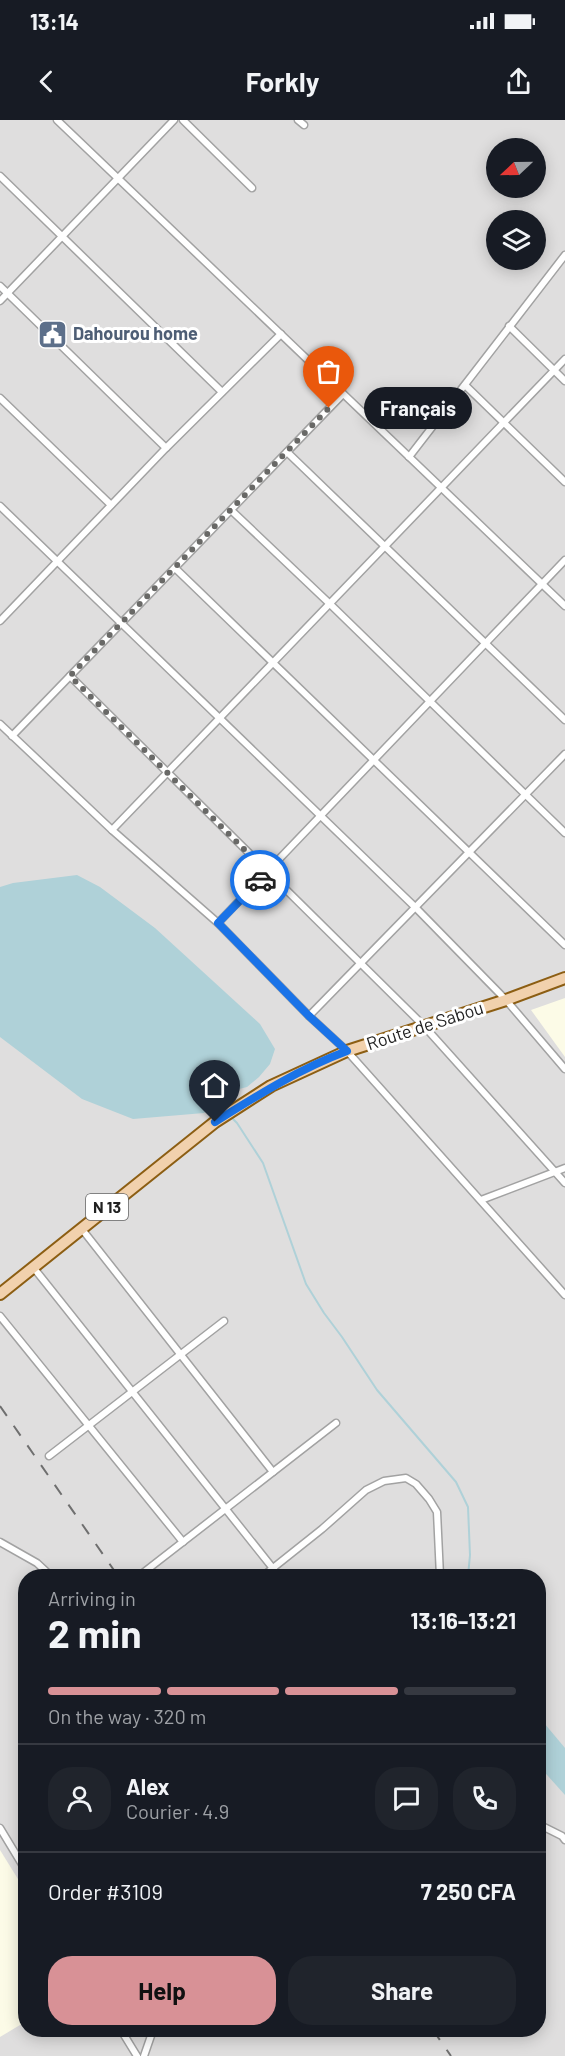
<!DOCTYPE html>
<meta charset="utf-8">
<style>
body{margin:0;font-family:Barlow,sans-serif;background:#20242c;color:#f1f3f6;height:100vh;display:flex;flex-direction:column;font-size:22px;white-space:nowrap}
*{box-sizing:border-box;margin:0}
p{font-size:20px;color:#9ea1a6}
.icon{flex:none;width:33px;height:33px;fill:none;stroke:currentColor;stroke-width:2;stroke-linecap:round;stroke-linejoin:round}
.map{position:relative;flex:1;overflow:hidden}
.details{position:absolute;left:18px;top:1449px;width:528px;height:468px;display:flex;flex-direction:column;background:#171b24;border-radius:24px;box-shadow:0 3px 15px #0003}
.details>*{flex:none}
.needle{width:39px;rotate:248deg}
.buttons{position:absolute;left:486px;top:18px;display:grid;gap:12px}
.buttons a{display:grid;place-items:center;width:60px;height:60px;border-radius:50%;background:#171b24;box-shadow:0 3px 15px #0003;font-size:30px}
.pin{position:absolute;display:grid;place-items:center;width:51px;height:51px;color:#fff;margin:-62px -26px;border-radius:50% 50% 50% 0;rotate:-45deg;box-shadow:0 0 6px #0007}
.pin .icon{rotate:45deg}
.courier{position:absolute;display:grid;place-items:center;width:60px;height:60px;margin:-30px;border:4px solid #1a73e8;border-radius:50%;background:#fff;color:#222;box-shadow:0 2px 8px #0007}
.bubble{position:absolute;height:42px;border-radius:21px;background:#171b24;box-shadow:0 3px 15px #0003;font-size:20px;font-weight:700;line-height:42px;text-align:center}
.summary em{font-style:normal;font-weight:700}
.summary div{display:flex;flex-direction:column-reverse}
.summary{display:flex;align-items:center;justify-content:space-between;height:102px;padding:0 30px}
h1{font-size:39px;font-weight:700;line-height:45px}
.bar{display:grid;grid-template-columns:repeat(4,1fr);gap:9px 6px;align-content:center;height:72px;padding:0 30px}
.bar i{height:8px;border-radius:4px;background:#363941}
.bar .selected{background:#d89196}
.bar p{grid-column:span 4}
.line{display:flex;align-items:center;gap:15px;padding:0 30px;border-top:2px solid #363941}
.line div{flex:1}
.round{display:grid;place-items:center;flex:none;width:63px;height:63px;border-radius:24px;background:#20242c}
.primary-button{display:flex;gap:12px;margin-top:auto;padding:12px 30px}
.primary-button a{flex:1;height:69px;border-radius:24px;background:#d89196;color:#111;font-size:24px;font-weight:700;line-height:69px;text-align:center}
.primary-button a+a{background:#20242c;color:#f1f3f6}
.status{display:flex;justify-content:space-between;align-items:center;height:42px;padding:0 30px;background:#171b24;direction:ltr}
.status svg{height:16px;fill:currentColor}
header{display:flex;justify-content:space-between;align-items:center;height:78px;padding:0 30px;background:#171b24;font-size:27px;font-weight:700}
.map>svg:first-child{display:block}
</style>
<div class="status"><b>13:14</b><svg viewBox="0 0 49 12"><path d="M0 12V9h3v3zM5 12V6h3v6zM10 12V3h3v9zM15 12V0h3v12zM26 1h20v11H26zM47 4h2v5h-2z"/></svg></div>
<header><svg class="icon" aria-label="back" viewBox="0 0 24 24"><path d="M15 5l-7 7 7 7"/></svg>Forkly<svg class="icon" aria-label="share" viewBox="0 0 24 24"><path d="M12 15V3M7 8l5-5 5 5M5 13v7h14v-7"/></svg></header>
<div class="map">
<svg width="565" height="1936" viewBox="0 0 565 1936">
<rect width="100%" height="100%" fill="#f0eee9"/>
<path fill="#dfdede" fill-rule="evenodd" d="M0 0H565V1936H0ZM496 28H536V68H496ZM496 100H536V140H496ZM26 1456H538V1910H26Z"/>
<g fill="#fcfbe7">
<path d="M565 878V937L531 890Z"/>
<path d="M0 1730 26 1772 25 1902 0 1917Z"/>
</g>
<g fill="#afd1d8">
<path d="M77 755 100 767 155 808 260 904 275 929 270 944 259 957 247 967 228 972 204 993 133 999 82 979 0 917V767L13 763Z"/>
<path d="M539 1597 565 1628V1675L539 1646Z"/>
</g>
<g fill="none" stroke-linecap="round" stroke-linejoin="round">
<g stroke="#afd1d8" stroke-width="2">
<path d="M217 982 225 991"/>
<path d="M231 997 237 1003 263 1043 306 1164 324 1193 342 1217 377 1270 456 1362 468 1387 470 1435 468 1456"/>
</g>
<defs>
<g id="minor">
<path d="M57 0 565 486"/>
<path d="M183 0 252 68"/>
<path d="M298 0 304 5"/>
<path d="M0 56 222 272"/>
<path d="M0 166 166 328"/>
<path d="M0 181 174 0"/>
<path d="M509 206 565 261"/>
<path d="M465 265 565 362"/>
<path d="M0 278 111 385"/>
<path d="M287 332 565 600"/>
<path d="M409 337 565 135"/>
<path d="M0 386 415 787 506 880 565 949"/>
<path d="M231 390 330 484 565 713"/>
<path d="M175 448 565 825"/>
<path d="M0 501 166 328 281 214"/>
<path d="M70 556 424 906 565 1063"/>
<path d="M0 604 112 710 218 803 309 896 347 931 565 1175"/>
<path d="M12 616 343 274"/>
<path d="M112 710 565 239"/>
<path d="M218 803 565 440"/>
<path d="M309 896 565 634"/>
<path d="M481 1080 565 1048"/>
<path d="M81 1108 273 1352"/>
<path d="M33 1147 279 1456"/>
<path d="M0 1196 183 1422"/>
<path d="M49 1336 224 1201"/>
<path d="M0 1422 37 1443 51 1456"/>
<path d="M139 1456 336 1303"/>
<path d="M263 1456 322 1409 366 1370 384 1361 406 1358 416 1364 429 1379 437 1392 440 1456"/>
<path d="M538 1704 562 1716 565 1720"/>
<path d="M0 1708 26 1751"/>
<path d="M121 1910 137 1936"/>
<path d="M144 1936 153 1910"/>
</g>
<path id="primary" d="M0 1174 215 1002 271 966 347 931 506 880 565 858"/>
</defs>
<use href="#minor" stroke="#a2a2a2" stroke-width="9"/>
<use href="#primary" stroke="#8c5e13" stroke-width="14"/>
<use href="#minor" stroke="#fff" stroke-width="6"/>
<use href="#primary" stroke="#f1d1ad" stroke-width="10"/>
<g stroke="#6f6f6f" stroke-width="2" stroke-dasharray="12 12" stroke-linecap="butt">
<path d="M0 1286 118 1456"/>
<path d="M433 1910 451 1936"/>
</g>
</g>
<g fill="none" stroke-linecap="round" stroke-linejoin="round">
<path stroke="#696967" stroke-width="6" stroke-dasharray="0 10.8" d="M260 760 267 752 70 556 329 288"/>
<path stroke="#1a73e8" stroke-width="8" d="M215 1002C258 975 299 949 347 931L309 896 218 803 260 760"/>
</g>
<defs>
<symbol id="civic-square" viewBox="-11 -11 22 22"><rect x="-9" y="-9" width="18" height="18" rx="4" fill="#5c6f8a" stroke="#fff"/><path d="M-.6-6.5H3V-4.5H.6V-3L4-1V1h2V6H-6V1h2V-1L-.6-3ZM-1.2 2.5V6h2.4V2.5Z" fill="#fff"/></symbol>
</defs>
<g fill-rule="evenodd">
<use href="#civic-square" x="36" y="198" width="33" height="33"/>
</g>
<g text-anchor="middle" stroke-width="6" stroke-linejoin="round" paint-order="stroke">
<rect fill="#fff" stroke="#646464" stroke-width="1.5" x="86" y="1074" width="42" height="26" rx="4.5"/>
<g font-size="16" font-weight="bold" fill="#212121">
<text x="107" y="1093">N 13</text>
</g>
<g font-size="18" font-weight="bold" fill="#4e5e75" stroke="#fff" text-anchor="start">
<text x="73" y="220">Dahourou home</text>
</g>
<g font-size="18" fill="#212121" stroke="#fff">
<text transform="translate(425 906) rotate(-18)" y="6">Route de Sabou</text>
</g>
</g>
</svg>
<div class="buttons">
<a><svg class="needle" viewBox="-14 -14 28 28"><path d="M0-13l5 13h-10z" fill="#e53935"/><path d="M0 13l5-13h-10z" fill="#9ea1a6"/></svg></a>
<a><svg class="icon" aria-label="layers" viewBox="0 0 24 24"><path d="M12 4l9 5-9 5-9-5zM3 14l9 5 9-5"/></svg></a>
</div>
<div class="pin" style="left:329px;top:288px;background:#ea580c"><svg class="icon" aria-label="bag" viewBox="0 0 24 24"><path d="M5 8h14l-1 12H6zM9 8a3 3 0 0 1 6 0"/></svg></div>
<div class="pin" style="left:215px;top:1002px;background:#1f2937"><svg class="icon" aria-label="home" viewBox="0 0 24 24"><path d="M3 11l9-7 9 7M6 9v11h12V9"/></svg></div>
<div class="courier" style="left:260px;top:760px"><svg class="icon" aria-label="car" viewBox="0 0 24 24"><path d="M5 17H2v-5l4-1 3-4h7l3 4 3 1v5h-3M9 17h6M6 11h13"/><circle cx="7" cy="17" r="2"/><circle cx="17" cy="17" r="2"/></svg></div>
<div class="bubble" style="left:364px;top:267px;width:108px">Français</div>
<section class="details">
<div class="summary"><div><h1>2 min</h1><p>Arriving in</p></div><em>13:16–13:21</em></div>
<div class="bar"><i class="selected"></i><i class="selected"></i><i class="selected"></i><i></i><p>On the way · 320 m</p></div>
<div class="line" style="height:108px"><a class="round"><svg class="icon" aria-label="person" viewBox="0 0 24 24"><circle cx="12" cy="8" r="4"/><path d="M4 21q1-7 8-7t8 7"/></svg></a><div><b>Alex</b><p>Courier · 4.9</p></div><a class="round"><svg class="icon" aria-label="chat" viewBox="0 0 24 24"><path d="M4 5h16v11H9l-5 4z"/></svg></a><a class="round"><svg class="icon" aria-label="phone" viewBox="0 0 24 24"><path d="M5 4h4l2 5-3 2q2 4 5 5l2-3 5 2v4C11 20 4 13 5 4z"/></svg></a></div>
<div class="line" style="height:78px"><div>Order #3109</div><b>7 250 CFA</b></div>
<div class="primary-button"><a>Help</a><a>Share</a></div>
</section>
</div>
